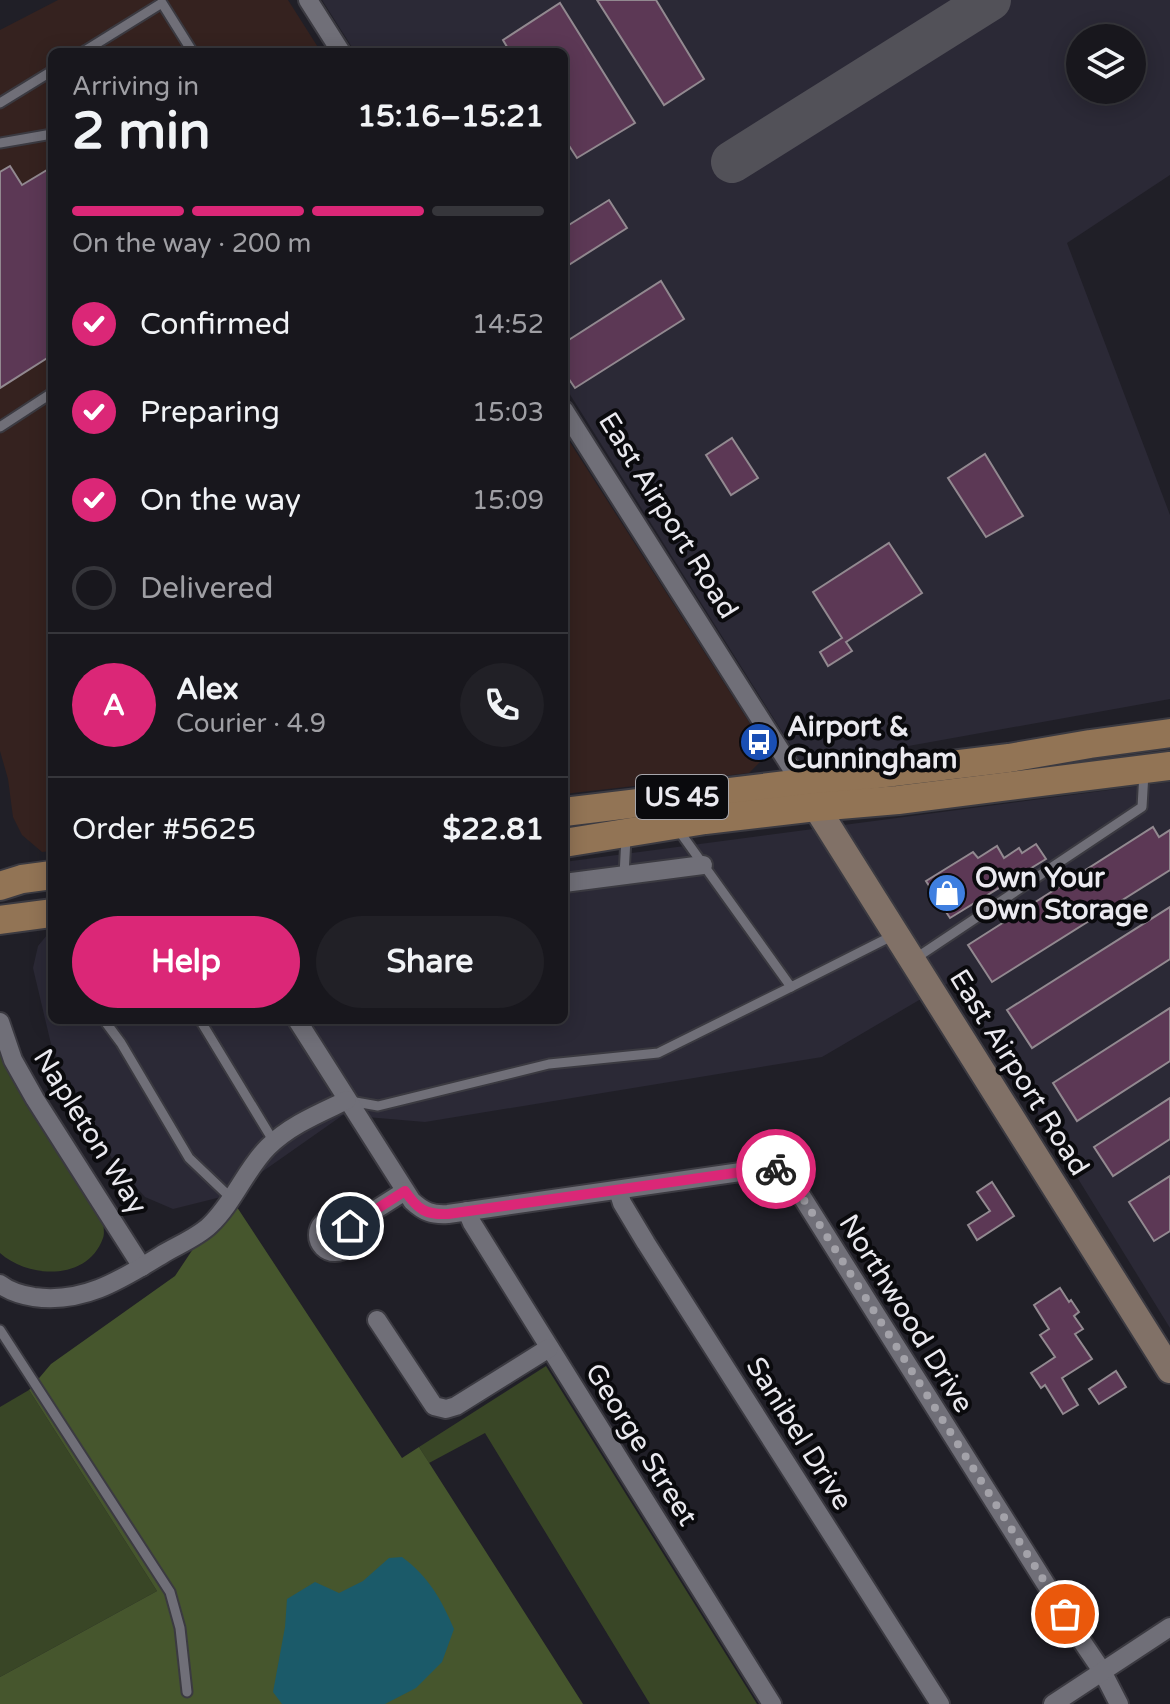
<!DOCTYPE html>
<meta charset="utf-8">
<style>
body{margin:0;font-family:"Varela Round",sans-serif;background:#212026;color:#f1f3f6;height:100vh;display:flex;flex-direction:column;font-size:30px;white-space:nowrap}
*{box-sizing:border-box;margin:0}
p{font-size:26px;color:#9f9fa4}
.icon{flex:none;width:44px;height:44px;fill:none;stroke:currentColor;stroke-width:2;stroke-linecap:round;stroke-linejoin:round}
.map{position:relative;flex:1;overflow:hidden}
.drawer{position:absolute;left:48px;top:48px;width:520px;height:976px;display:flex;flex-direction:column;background:#18171d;border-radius:12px;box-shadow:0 4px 20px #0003,0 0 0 2px #36363b}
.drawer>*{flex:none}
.controls{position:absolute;left:1066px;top:24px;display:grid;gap:16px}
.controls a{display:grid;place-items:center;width:80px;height:80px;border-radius:50%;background:#18171d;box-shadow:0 4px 20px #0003,0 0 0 2px #36363b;font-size:40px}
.pin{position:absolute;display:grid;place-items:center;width:68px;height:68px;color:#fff;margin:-34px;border:4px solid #fff;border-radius:50%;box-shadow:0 2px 8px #0007}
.courier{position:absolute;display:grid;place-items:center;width:80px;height:80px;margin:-40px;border:6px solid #db2777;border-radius:50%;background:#fff;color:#222;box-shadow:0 2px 10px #0007}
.summary em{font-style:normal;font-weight:700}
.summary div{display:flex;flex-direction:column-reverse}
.summary{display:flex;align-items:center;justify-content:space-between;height:136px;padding:0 24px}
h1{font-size:52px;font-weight:700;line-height:60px}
.bar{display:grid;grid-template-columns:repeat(4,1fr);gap:12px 8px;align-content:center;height:96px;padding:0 24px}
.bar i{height:10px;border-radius:6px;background:#36363b}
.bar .active{background:#db2777}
.bar p{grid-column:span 4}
.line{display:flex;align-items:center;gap:20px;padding:0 24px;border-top:2px solid #36363b}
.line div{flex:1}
.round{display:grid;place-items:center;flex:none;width:84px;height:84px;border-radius:42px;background:#212026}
ol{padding:0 24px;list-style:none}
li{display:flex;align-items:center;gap:24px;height:88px}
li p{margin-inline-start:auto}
li .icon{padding:8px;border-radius:50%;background:#db2777;color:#fff;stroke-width:4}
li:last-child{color:#9f9fa4}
li i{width:44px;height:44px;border:4px solid #36363b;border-radius:50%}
.cta{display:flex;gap:16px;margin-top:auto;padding:16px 24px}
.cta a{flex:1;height:92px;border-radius:48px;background:#db2777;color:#fff;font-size:32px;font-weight:700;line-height:92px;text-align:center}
.cta a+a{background:#212026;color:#f1f3f6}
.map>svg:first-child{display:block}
</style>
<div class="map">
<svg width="1170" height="1704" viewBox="0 0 1170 1704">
<rect width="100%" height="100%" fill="#201f27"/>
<g fill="#35221f">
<path d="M58 0H288L321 52H52V851L42 852 22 835 13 817 8 779 0 751V30Z"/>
<path d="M564 433 751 725 761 761 749 773 564 794Z"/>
</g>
<g fill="#2b2936" fill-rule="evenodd">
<path d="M322 0H1170V175L1067 243 1170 515V699L803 765 564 385V52H355ZM1080 38H1132V90H1080Z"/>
<path d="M1170 782V1328L955 979 822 1057 425 1122 343 1115 229 1195 173 1209 145 1197 116 1165 68 1087 51 1044 33 968 38 946 52 929V1020H564V862Z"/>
</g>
<g fill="#394626">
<path d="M0 1049 17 1086 103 1219C103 1225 105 1233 103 1238 88 1281 29 1279 0 1253Z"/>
<path d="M546 1366 757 1704H650L485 1433 429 1463 419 1447Z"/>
<path d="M29 1390 157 1591 0 1677V1407Z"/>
</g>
<path fill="#46562d" d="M229 1195 402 1458 419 1447 583 1704H0V1677L157 1591 29 1390 51 1364 175 1276Z"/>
<path fill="#1b5a69" d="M402 1557C429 1577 441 1599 454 1629L442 1662 416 1688 385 1704H282L273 1692 285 1627 287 1599 315 1582 339 1593 363 1581 389 1558Z"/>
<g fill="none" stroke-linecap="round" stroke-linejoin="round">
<path stroke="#525158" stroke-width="42" d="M732 162 990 0"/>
</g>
<g fill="#5c3855" stroke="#928990" stroke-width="2">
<path d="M597 0H656L704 79 664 105Z"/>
<path d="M560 3 635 123 577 158 564 138V52H510L503 40Z"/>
<path d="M10 166 22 185 52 167V355L0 388V172Z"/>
<path d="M609 200 627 228 564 268V228Z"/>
<path d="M661 281 684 319 575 388 564 372V343Z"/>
<path d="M732 438 758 478 731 495 706 455Z"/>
<path d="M985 454 1023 516 986 537 948 478Z"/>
<path d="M889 543 922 593 846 642 852 651 828 666 820 652 842 638 813 592Z"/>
<path d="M1153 827 1159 837 1170 830V870L992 982 968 945Z"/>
<path d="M1036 844 1046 859 950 918 926 881 973 852 978 858 997 846 1004 858 1019 848 1022 853Z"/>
<path d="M1170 907V959L1032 1048 1007 1010Z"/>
<path d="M1170 1008V1061L1077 1121 1053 1083Z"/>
<path d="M1170 1098V1139L1113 1176 1094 1147Z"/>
<path d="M1170 1176V1231L1154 1241 1129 1202Z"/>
<path d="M992 1182 1014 1216 977 1240 968 1225 990 1211 977 1192Z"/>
<path d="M1060 1288 1069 1302 1071 1300 1079 1312 1074 1316 1083 1329 1075 1334 1092 1359 1062 1378 1078 1405 1063 1414 1045 1385 1041 1388 1031 1373 1055 1357 1040 1335 1049 1329 1034 1305Z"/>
<path d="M1116 1371 1126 1387 1099 1404 1089 1389Z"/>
</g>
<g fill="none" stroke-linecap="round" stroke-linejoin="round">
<defs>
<g id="lane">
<path d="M83 52 162 3 192 51 190 52"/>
<path d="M0 103 52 71"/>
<path d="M0 143 52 134"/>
<path d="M0 427 52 393"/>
<path d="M677 828 791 987 892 936"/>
<path d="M624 875 626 838"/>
<path d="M913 960 1142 807 1144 773"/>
<path d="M104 1020 121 1043 189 1158 232 1199"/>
<path d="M200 1020 274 1142"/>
<path d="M350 1101 378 1106 549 1064 658 1053 791 987"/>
<path d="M0 1330 170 1592 180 1628 187 1692"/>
</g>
<g id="street">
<path d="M308 0 341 52"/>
<path d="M564 410 801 783"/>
<path d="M564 883 703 865"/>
<path d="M297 1020 412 1201C424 1212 432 1215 448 1214L769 1168 780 1170 792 1181 1081 1640 1102 1671 1119 1704"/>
<path d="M0 1022 13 1060 35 1099 142 1267"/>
<path d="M618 1190 622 1203 646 1243 940 1704"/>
<path d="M467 1211 472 1223 772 1704"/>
<circle cx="335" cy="1235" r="17"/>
<path d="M350 1226 405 1191"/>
<path d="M0 1284C9 1291 22 1295 34 1297 84 1304 122 1279 163 1254 178 1245 198 1237 210 1225 234 1202 246 1169 268 1147 290 1125 320 1113 347 1100"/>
<path d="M377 1320 434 1406 446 1409 456 1406 549 1348"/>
<path d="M1053 1704 1170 1627"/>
</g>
<path id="secondary" d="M806 791 1170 1370"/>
<g id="primary">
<path d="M564 812 1009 758 1090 744 1170 733"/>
<path d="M564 843 705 820 816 807 898 800 1170 766"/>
<path d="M0 886 22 879 52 875"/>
<path d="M0 920 52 913"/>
</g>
</defs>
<use href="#lane" stroke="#3b3a41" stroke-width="13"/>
<use href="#street" stroke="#3b3a41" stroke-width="22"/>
<use href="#secondary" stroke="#3b3a41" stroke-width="30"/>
<use href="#primary" stroke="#3b3a41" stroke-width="32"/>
<use href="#lane" stroke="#706f78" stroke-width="9"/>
<use href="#street" stroke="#706f78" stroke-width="18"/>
<use href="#secondary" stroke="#817167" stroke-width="26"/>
<use href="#primary" stroke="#927455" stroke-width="28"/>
</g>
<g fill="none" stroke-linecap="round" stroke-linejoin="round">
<path stroke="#a3a2a9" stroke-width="8" stroke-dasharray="0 14.4" d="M776 1169 792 1181 1065 1614"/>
<path stroke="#db2777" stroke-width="10" d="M350 1226 405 1191C418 1210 426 1215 448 1214L769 1168 776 1169"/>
</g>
<defs>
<symbol id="bus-disc" viewBox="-11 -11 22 22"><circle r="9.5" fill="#1a4fb4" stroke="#0a0a0d"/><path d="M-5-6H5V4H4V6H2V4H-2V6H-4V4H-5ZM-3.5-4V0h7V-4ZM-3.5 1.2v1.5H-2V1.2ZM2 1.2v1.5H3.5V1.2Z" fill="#fff"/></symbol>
<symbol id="shop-disc" viewBox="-11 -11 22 22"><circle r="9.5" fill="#3f7fe0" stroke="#0a0a0d"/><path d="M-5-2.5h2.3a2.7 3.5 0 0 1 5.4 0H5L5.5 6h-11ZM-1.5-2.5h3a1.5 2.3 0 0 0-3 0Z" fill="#fff"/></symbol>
</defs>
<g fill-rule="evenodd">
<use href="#bus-disc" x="737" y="720" width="44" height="44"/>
<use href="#shop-disc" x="925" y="871" width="44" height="44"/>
</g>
<g text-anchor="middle" stroke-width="8" stroke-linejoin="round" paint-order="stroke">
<rect fill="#0a0a0d" stroke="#a7a6ab" stroke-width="2" x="636" y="775" width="92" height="44" rx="6"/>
<g font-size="26" font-weight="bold" fill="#eae9ef">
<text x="682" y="806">US 45</text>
</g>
<g font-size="28" fill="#eae9ef" stroke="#0a0a0d">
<text transform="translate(669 515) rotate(58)" y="10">East Airport Road</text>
<text transform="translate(1020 1072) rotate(58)" y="10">East Airport Road</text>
<text transform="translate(91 1131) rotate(58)" y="10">Napleton Way</text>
<text transform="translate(907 1313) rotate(58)" y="10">Northwood Drive</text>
<text transform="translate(800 1433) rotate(58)" y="10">Sanibel Drive</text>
<text transform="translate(642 1444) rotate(58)" y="10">George Street</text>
</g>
<g font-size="28" font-weight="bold" fill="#eae9ef" stroke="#0a0a0d" text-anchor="start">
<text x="787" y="736">Airport &amp;<tspan x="787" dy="32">Cunningham</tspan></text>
<text x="975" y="887">Own Your<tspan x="975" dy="32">Own Storage</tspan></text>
</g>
</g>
</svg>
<div class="controls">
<a><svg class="icon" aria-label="layers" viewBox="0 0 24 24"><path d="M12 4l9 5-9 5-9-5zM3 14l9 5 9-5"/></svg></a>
</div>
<div class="pin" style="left:1065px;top:1614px;background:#ea580c"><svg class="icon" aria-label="bag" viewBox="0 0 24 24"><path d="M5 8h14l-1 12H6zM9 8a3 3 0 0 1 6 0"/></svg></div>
<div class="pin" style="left:350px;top:1226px;background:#1f2937"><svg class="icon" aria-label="home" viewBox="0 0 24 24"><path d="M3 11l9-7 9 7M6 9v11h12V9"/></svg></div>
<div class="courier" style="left:776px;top:1169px"><svg class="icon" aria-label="bike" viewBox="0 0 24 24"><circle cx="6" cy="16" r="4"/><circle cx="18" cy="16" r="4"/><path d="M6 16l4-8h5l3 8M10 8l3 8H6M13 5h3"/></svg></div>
<section class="drawer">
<div class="summary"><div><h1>2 min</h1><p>Arriving in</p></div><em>15:16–15:21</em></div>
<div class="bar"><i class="active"></i><i class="active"></i><i class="active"></i><i></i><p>On the way · 200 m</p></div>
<ol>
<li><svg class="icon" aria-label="check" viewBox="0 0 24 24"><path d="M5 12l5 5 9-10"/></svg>Confirmed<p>14:52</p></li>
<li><svg class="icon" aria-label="check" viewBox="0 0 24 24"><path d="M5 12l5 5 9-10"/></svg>Preparing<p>15:03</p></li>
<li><svg class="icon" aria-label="check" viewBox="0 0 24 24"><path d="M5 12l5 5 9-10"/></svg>On the way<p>15:09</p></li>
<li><i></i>Delivered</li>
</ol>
<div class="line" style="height:144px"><b class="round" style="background:#db2777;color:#fff">A</b><div><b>Alex</b><p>Courier · 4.9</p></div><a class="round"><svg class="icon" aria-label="phone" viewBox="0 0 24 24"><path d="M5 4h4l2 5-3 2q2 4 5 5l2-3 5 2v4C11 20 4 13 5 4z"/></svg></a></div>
<div class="line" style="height:104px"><div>Order #5625</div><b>$22.81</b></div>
<div class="cta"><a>Help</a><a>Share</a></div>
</section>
</div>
